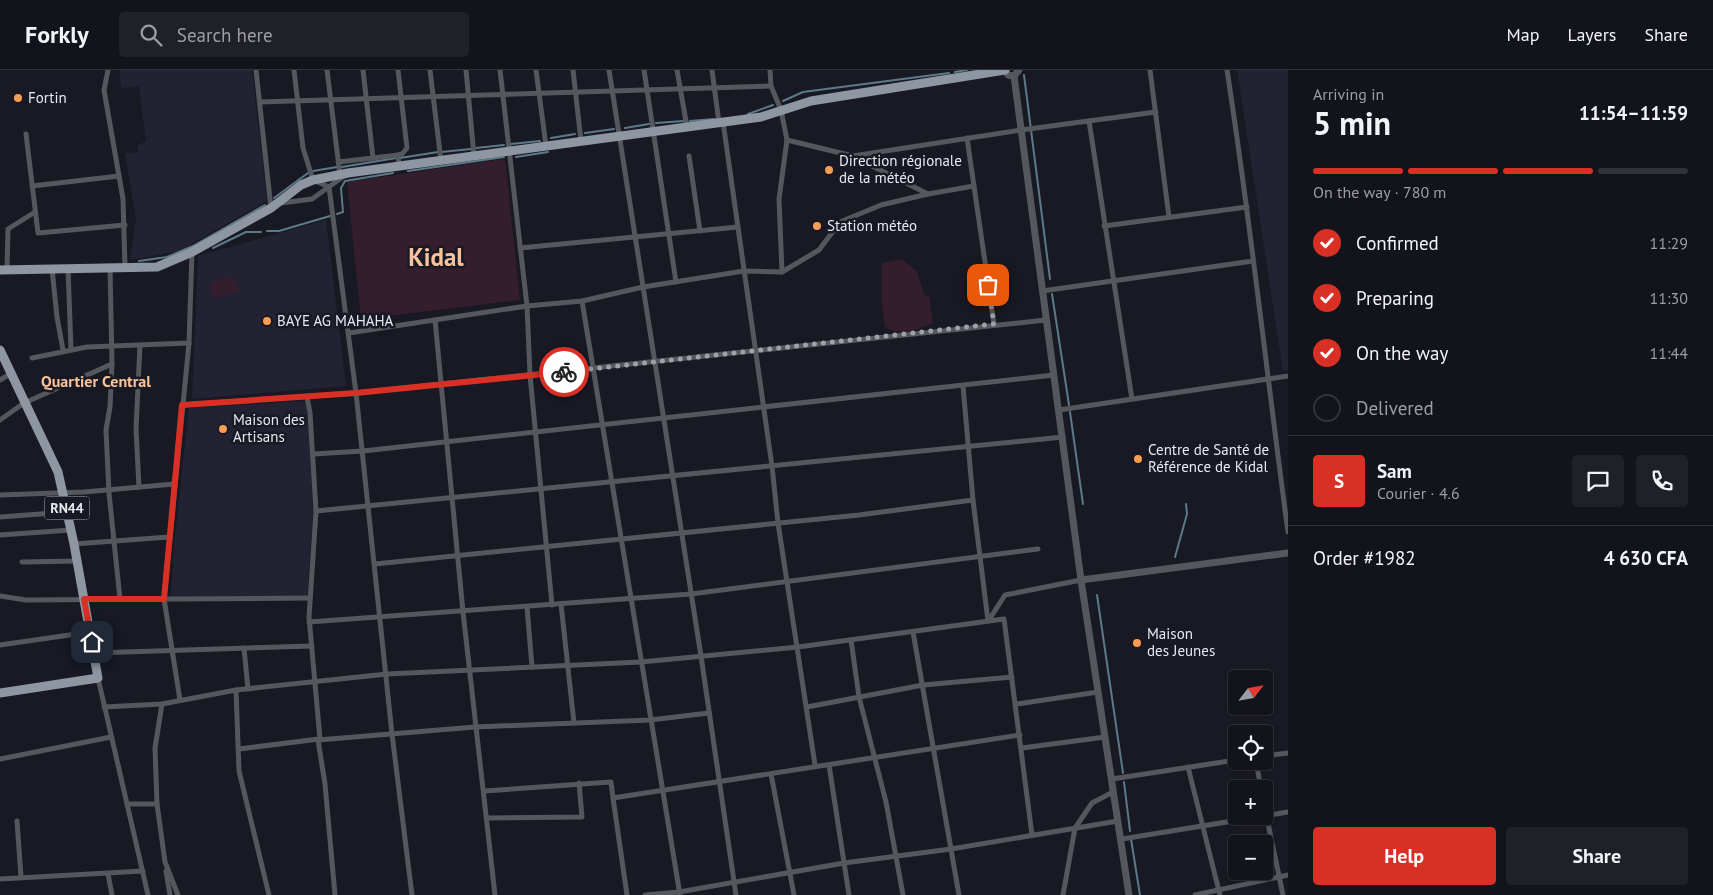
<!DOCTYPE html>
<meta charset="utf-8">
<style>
body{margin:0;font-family:"PT Sans",sans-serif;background:#202028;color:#f1f3f6;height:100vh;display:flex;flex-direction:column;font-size:19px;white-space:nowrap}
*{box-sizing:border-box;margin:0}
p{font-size:16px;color:#9d9ea3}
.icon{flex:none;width:28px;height:28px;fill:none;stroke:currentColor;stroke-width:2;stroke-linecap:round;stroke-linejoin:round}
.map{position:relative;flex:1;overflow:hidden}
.side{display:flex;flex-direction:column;background:#13131b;width:425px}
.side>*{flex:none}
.needle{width:32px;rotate:59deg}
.controls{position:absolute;left:1228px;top:600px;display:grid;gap:10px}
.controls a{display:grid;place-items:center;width:45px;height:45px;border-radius:5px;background:#13131b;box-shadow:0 1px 4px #0004,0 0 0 1px #32323a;font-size:25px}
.pin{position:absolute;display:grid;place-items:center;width:42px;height:42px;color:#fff;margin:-21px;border-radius:10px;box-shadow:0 2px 8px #0006}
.courier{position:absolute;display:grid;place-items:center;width:50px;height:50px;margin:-25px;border:4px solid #d93025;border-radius:50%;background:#fff;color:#222;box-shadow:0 1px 6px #0007}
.head em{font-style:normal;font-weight:800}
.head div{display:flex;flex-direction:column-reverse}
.head{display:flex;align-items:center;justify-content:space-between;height:85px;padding:0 25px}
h1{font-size:32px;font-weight:800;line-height:38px}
.bar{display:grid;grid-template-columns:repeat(4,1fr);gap:8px 5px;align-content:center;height:60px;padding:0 25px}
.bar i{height:6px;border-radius:4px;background:#32323a}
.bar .on{background:#d93025}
.bar p{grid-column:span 4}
.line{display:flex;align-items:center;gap:12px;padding:0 25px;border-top:1px solid #32323a}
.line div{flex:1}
.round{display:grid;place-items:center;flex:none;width:52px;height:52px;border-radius:5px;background:#202028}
ol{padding:0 25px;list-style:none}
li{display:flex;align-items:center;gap:15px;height:55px}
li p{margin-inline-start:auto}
li .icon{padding:5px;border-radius:50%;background:#d93025;color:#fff;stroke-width:4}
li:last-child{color:#9d9ea3}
li i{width:28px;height:28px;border:2px solid #32323a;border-radius:50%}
.cta{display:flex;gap:10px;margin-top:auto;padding:10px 25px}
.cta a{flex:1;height:58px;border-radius:5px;background:#d93025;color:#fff;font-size:20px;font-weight:800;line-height:58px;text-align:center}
.cta a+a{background:#202028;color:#f1f3f6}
header{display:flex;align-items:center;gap:30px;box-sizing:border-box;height:70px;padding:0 25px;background:#13131b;border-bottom:1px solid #32323a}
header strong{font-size:24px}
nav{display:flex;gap:28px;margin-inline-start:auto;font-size:18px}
.search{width:350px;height:45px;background:#202028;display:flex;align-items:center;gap:12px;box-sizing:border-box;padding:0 18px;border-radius:5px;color:#9d9ea3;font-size:19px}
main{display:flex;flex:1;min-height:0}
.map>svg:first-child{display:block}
</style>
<header>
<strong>Forkly</strong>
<div class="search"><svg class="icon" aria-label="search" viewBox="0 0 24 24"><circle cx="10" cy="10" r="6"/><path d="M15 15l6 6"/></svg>Search here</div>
<nav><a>Map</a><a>Layers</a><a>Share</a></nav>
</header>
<main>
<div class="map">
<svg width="1288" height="825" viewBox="0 0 1288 825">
<rect width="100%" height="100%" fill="#191924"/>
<g fill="#223">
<path d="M119 0H252L267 131 179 181 130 190 136 149 125 83 138 82 137 76 146 71 139 17 121 18Z"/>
<path d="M1237 0H1288V300L1283 301Z"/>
<path d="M326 150 346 316 192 329 198 186Z"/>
<path d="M305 331 309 361 313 443 307 526 171 527 174 475 189 338Z"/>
</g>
<g fill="#341e2e">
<path d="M505 89 520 230 361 249 347 112Z"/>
<path d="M902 189 917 202 925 227 929 226 933 253C915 260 903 267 885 257L882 235V193Z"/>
<path d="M234 206 239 221 214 229 209 213Z"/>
</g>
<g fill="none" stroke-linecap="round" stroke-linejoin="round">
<g stroke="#5c7988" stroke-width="2">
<path d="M955 2 967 0"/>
<path d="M1024 5 1050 209"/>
<path d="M783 31 803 22 949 3"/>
<path d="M748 44 773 35"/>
<path d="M690 51 714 49"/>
<path d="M656 53 684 51"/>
<path d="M625 58 649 54"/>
<path d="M585 63 614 59"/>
<path d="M551 68 575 64"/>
<path d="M511 74 540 71"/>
<path d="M476 78 504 75"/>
<path d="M441 82 471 79"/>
<path d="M516 87 548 82"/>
<path d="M400 88 438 82"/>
<path d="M342 97 396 88"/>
<path d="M313 101 337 97"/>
<path d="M408 101 504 87"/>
<path d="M274 128 308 103"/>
<path d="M337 144 343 142 341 118 345 111 393 103"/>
<path d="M267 161H279L330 146"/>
<path d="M213 178 246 162H261"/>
<path d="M139 191 167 187 193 176 265 135"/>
<path d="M1052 224 1069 335"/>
<path d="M1070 342 1083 434"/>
<path d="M1175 487 1187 444 1186 434"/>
<path d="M1097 525 1123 703"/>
<path d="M1124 712 1130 761"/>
<path d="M1131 769 1140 825"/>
</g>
<g stroke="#54585d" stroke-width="5">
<path d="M108 0 104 20 123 129 125 197"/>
<path d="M256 0 271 138"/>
<path d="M294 0 303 78 313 110 329 117 356 323 392 664 412 825"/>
<path d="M327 0 340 105"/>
<path d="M398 0 407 78 402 84 398 85 399 96"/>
<path d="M430 0 441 91"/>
<path d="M466 0 474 86"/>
<path d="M500 0 527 236 530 305 552 535"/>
<path d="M536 0 546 76"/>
<path d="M573 0 581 71"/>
<path d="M609 0 701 586 736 825"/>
<path d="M644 0 676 212"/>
<path d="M677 0 687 57"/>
<path d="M712 0 719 53"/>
<path d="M1150 0 1169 147"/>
<path d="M1227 0C1251 154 1267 308 1288 462"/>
<path d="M260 32 771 16"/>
<path d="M1089 51 1132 329"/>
<path d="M723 52 772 396 778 453 815 695"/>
<path d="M26 64 38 163 125 155"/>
<path d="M967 68 994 254"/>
<path d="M787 70 853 86 1021 60 1156 42"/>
<path d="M689 86 700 161"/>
<path d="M854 87 928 124"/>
<path d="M373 88 398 85"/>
<path d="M338 92 373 88 363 0"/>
<path d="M32 116 119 106"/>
<path d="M281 133 312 129 344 106"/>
<path d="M1104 156 1247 137"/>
<path d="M520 178 738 157"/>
<path d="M110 197 112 294 110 337 106 360 109 423 120 529"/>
<path d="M68 198 71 279"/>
<path d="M7 199 8 159 35 142"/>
<path d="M52 199 57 247 63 280"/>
<path d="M782 202 819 180 840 152 881 135 928 124 974 116"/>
<path d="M1042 221 1253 191"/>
<path d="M582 231 680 825"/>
<path d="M435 250 463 542 495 825"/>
<path d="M349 263 527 236 582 231 643 217 744 201 782 202 779 129 787 70 781 40 771 16 770 0"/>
<path d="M32 288 87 277 189 273"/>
<path d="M0 310 10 304"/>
<path d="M963 316 973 430 988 551"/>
<path d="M307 327 310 343 316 441 309 547 320 669 318 670 325 714 335 825"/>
<path d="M182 335 356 323 1046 250"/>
<path d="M1059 340 1288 306"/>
<path d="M0 350 24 333 112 294"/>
<path d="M313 384 363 381 1054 305"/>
<path d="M139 417 136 359 140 275"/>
<path d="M0 425 84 422 174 414"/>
<path d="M316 441 1063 367"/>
<path d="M0 447 67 442"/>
<path d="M0 465 71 460"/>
<path d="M74 474 169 467"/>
<path d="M22 492 77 491"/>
<path d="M375 494 859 445 973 430"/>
<path d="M0 526 26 530 310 528"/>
<path d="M561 534 574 653"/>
<path d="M527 537 532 597"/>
<path d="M989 550 1005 525 1081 510"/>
<path d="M309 552 691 524 1038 479"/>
<path d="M913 562 959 825"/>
<path d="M851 570 859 627 886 732 903 825"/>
<path d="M0 575 90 562"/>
<path d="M244 578 248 619"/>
<path d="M94 583 312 576"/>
<path d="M98 608 148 825"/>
<path d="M236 620 239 701 269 825"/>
<path d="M180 630 164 529 189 273 192 182"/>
<path d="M162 634 155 678 157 734 165 792 178 825"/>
<path d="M1017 634 1098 622"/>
<path d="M104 637 162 634 236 620 387 604 641 592 798 577 1004 549 1032 765"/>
<path d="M807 637 923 615 1012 607"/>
<path d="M318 670 475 657 650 650 709 643"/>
<path d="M1022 678 1105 667"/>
<path d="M239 679 319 669"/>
<path d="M1264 686 1288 683"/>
<path d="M0 689 111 667"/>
<path d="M1256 691 1261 719"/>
<path d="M829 695 849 825"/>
<path d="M1188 697 1220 825"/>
<path d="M771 704 794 825"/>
<path d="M1112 709 1236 690"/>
<path d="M484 721 611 712 613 728 1020 665"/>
<path d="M613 728 627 825"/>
<path d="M127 734H157"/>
<path d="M1264 734 1283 825"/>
<path d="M487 748 582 747 579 713"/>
<path d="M17 751 21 807"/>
<path d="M1122 769 1288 742"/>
<path d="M166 801 170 825"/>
<path d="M108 804 112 825"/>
<path d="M0 809 143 801"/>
<path d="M645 825 679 822 844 793 951 779 1118 751"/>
<path d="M1063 825 1075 758 1092 733 1113 722"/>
<path d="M1195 825 1288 805"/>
</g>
<g stroke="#54585d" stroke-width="7">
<path d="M1005 0 1008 5 1014 6 1019 0"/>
<path d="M1014 6 1081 510 1129 825"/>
<path d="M1081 510 1288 483"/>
</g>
<g stroke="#8e96a1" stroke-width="9">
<path d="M0 200 157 197 192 182 271 138 301 115 313 110 348 103 761 47 811 31 1005 0"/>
<path d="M0 280 58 402 74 474 98 608 0 623"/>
</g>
</g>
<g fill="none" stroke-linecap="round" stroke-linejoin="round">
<path stroke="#9fa0a9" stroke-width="5" stroke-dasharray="0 9" d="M564 302 994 254 988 215"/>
<path stroke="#d93025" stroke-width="6" d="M92 572 84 529H164L182 335 356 323 564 302"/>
</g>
<g fill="#fc9d53" stroke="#191924" stroke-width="2">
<circle cx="18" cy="28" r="5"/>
<circle cx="829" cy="100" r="5"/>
<circle cx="817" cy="156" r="5"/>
<circle cx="267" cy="251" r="5"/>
<circle cx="223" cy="359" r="5"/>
<circle cx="1138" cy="389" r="5"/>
<circle cx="1137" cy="573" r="5"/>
</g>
<g text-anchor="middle" stroke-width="5" stroke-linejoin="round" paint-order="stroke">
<rect fill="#191924" stroke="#a9aab3" stroke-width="1" x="44.5" y="426.5" width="45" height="23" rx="4"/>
<g font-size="14" font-weight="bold" fill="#e7e8f0">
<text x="67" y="443">RN44</text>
</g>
<g font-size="15" fill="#e7e8f0" stroke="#191924" text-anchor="start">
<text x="28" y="33">Fortin</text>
<text x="839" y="96">Direction régionale<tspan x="839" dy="17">de la météo</tspan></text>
<text x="827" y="161">Station météo</text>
<text x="277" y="256">BAYE AG MAHAHA</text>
<text x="233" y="355">Maison des<tspan x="233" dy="17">Artisans</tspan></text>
<text x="1148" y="385">Centre de Santé de<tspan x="1148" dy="17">Référence de Kidal</tspan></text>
<text x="1147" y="569">Maison<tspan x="1147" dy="17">des Jeunes</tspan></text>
</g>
<g font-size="16" font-weight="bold" fill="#f7c29c" stroke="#191924">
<text x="96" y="317">Quartier Central</text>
</g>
<g font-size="25" font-weight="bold" fill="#f7c29c" stroke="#191924">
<text x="436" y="196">Kidal</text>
</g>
</g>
</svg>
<div class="controls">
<a><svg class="needle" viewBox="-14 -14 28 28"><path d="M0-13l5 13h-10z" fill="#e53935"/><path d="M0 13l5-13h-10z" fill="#9d9ea3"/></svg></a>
<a><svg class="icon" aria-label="locate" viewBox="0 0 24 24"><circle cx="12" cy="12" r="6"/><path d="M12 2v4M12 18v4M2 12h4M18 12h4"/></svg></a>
<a>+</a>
<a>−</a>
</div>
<div class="pin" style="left:988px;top:215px;background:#ea580c"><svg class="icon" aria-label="bag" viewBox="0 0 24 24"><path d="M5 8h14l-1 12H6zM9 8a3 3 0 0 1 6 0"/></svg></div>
<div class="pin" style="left:92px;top:572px;background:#1f2937"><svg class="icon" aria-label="home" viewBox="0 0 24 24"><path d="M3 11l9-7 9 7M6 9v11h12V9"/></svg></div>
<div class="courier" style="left:564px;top:302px"><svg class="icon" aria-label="bike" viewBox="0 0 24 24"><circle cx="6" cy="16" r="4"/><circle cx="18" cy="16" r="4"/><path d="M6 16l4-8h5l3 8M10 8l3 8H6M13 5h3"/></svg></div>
</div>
<section class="side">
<div class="head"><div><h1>5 min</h1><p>Arriving in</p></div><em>11:54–11:59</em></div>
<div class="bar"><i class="on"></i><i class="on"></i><i class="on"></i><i></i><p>On the way · 780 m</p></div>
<ol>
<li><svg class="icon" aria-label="check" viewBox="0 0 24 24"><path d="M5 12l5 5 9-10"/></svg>Confirmed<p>11:29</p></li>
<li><svg class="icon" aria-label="check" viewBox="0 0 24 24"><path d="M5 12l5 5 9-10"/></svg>Preparing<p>11:30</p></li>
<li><svg class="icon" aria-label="check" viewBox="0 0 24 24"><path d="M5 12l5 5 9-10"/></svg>On the way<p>11:44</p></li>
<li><i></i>Delivered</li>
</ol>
<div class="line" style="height:90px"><b class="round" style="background:#d93025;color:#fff">S</b><div><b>Sam</b><p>Courier · 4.6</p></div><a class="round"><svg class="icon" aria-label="chat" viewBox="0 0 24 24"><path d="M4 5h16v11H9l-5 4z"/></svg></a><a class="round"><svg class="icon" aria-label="phone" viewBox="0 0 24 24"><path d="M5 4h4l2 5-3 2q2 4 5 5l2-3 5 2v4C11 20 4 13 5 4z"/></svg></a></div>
<div class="line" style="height:65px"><div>Order #1982</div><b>4 630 CFA</b></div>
<div class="cta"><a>Help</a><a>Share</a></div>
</section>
</main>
